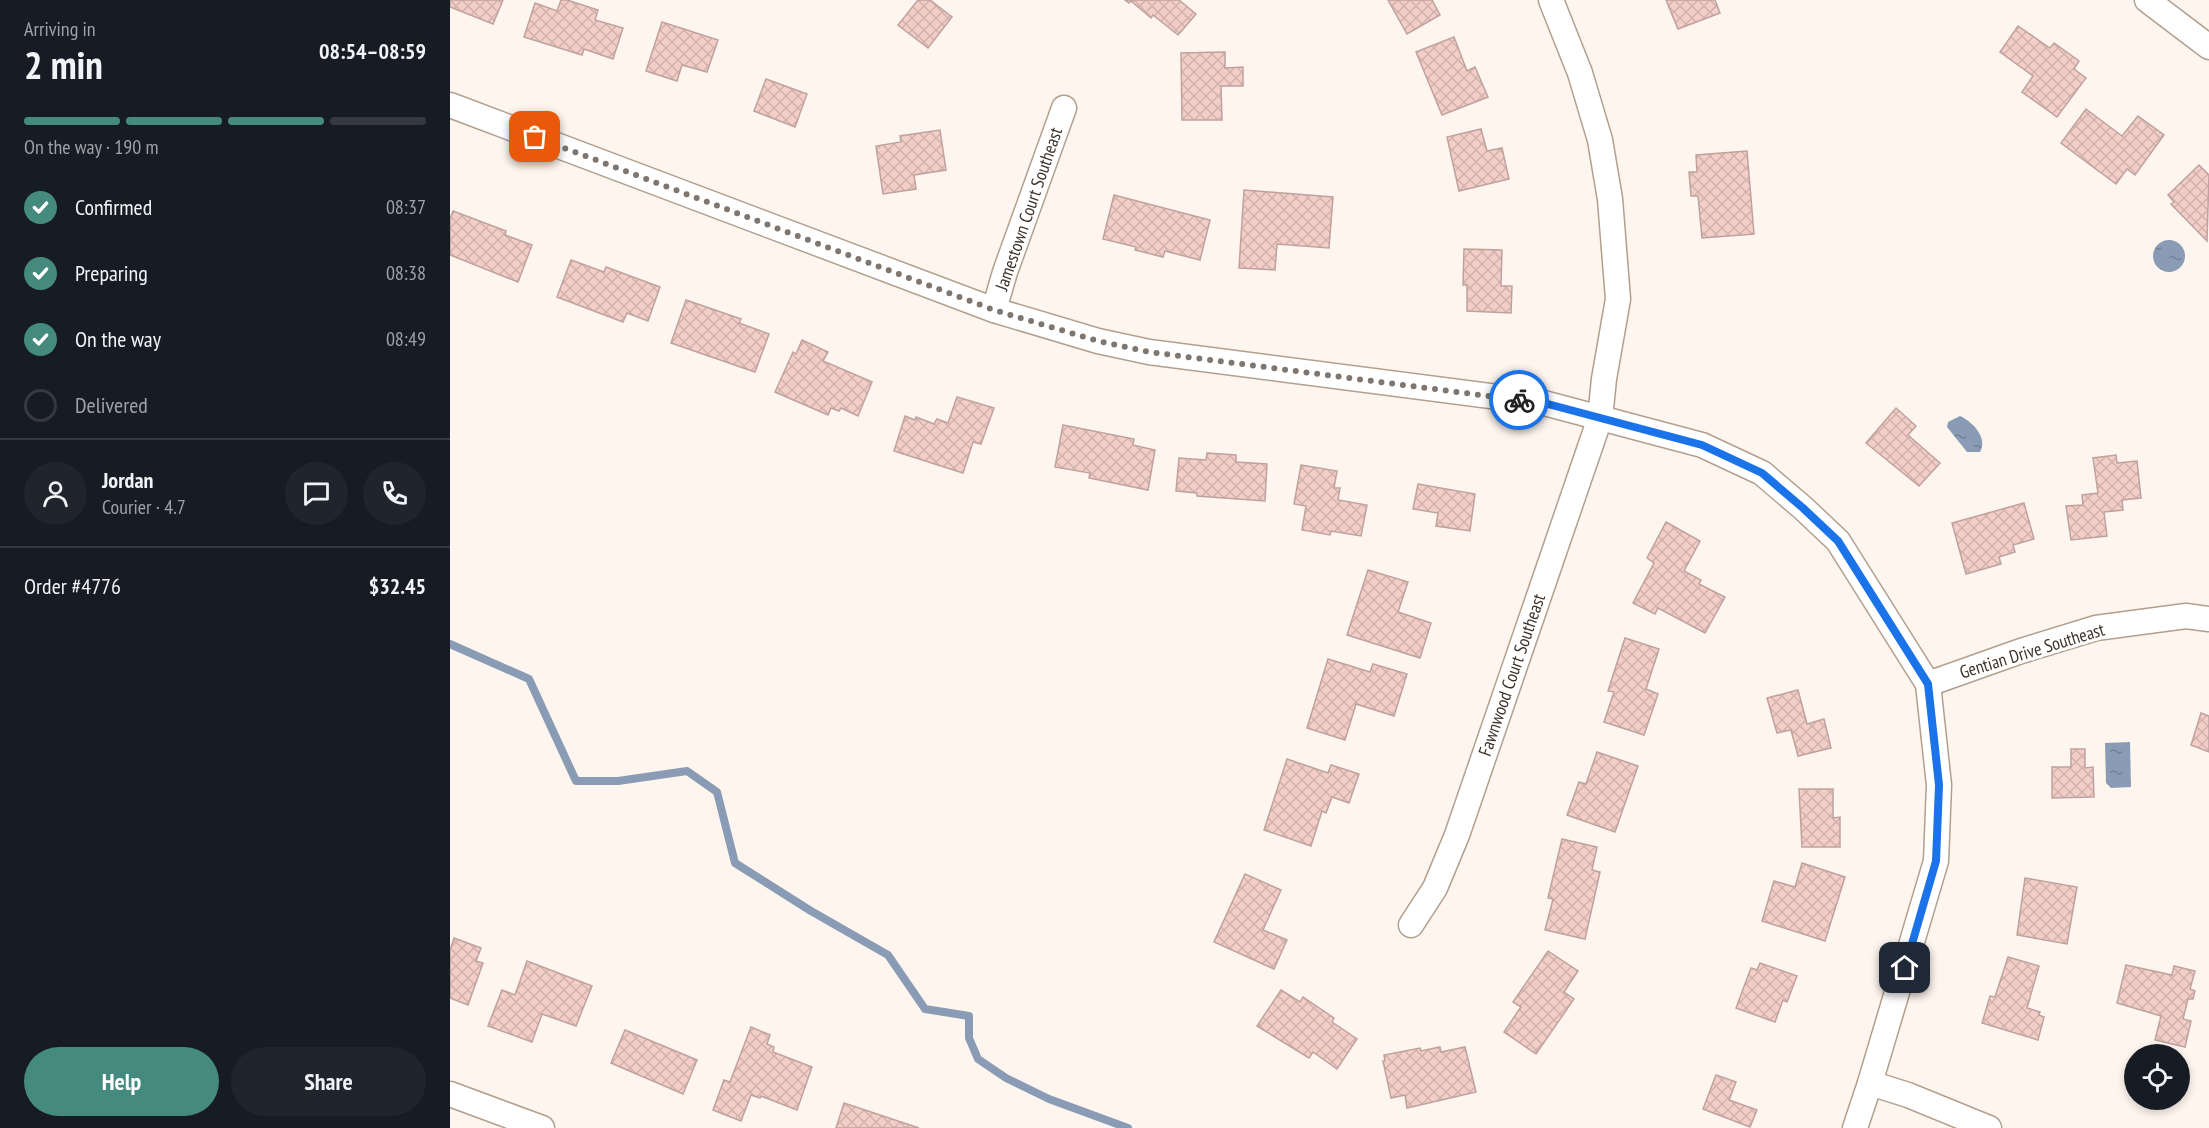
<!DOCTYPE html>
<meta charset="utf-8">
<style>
body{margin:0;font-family:"PT Sans Narrow",sans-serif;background:#20242c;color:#f1f3f6;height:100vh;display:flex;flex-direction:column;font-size:22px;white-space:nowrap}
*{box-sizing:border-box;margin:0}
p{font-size:20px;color:#9ea1a6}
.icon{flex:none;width:33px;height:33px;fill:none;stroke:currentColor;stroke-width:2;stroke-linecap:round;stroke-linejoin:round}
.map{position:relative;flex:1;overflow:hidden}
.sheet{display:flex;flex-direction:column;background:#171b24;width:450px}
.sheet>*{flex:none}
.controls{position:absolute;left:1674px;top:1044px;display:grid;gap:12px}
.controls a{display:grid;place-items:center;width:66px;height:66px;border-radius:50%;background:#171b24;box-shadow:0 3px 9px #0003;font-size:30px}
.pin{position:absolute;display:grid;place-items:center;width:51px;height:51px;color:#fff;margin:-26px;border-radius:12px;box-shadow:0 3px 9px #0006}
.courier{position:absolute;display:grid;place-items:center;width:60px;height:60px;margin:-30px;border:4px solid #1a73e8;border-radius:50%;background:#fff;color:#222;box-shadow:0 2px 8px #0007}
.summary em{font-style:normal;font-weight:800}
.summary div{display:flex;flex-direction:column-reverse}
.summary{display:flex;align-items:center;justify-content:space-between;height:102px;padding:0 24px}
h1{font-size:39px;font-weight:800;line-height:45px}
.bar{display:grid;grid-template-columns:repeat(4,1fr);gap:9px 6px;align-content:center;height:72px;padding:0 24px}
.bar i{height:8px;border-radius:4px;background:#363941}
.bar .current{background:#458a7f}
.bar p{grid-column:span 4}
.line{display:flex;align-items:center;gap:15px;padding:0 24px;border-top:2px solid #363941}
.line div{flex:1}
.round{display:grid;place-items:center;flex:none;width:63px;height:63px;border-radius:32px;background:#20242c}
ol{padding:0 24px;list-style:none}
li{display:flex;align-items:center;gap:18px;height:66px}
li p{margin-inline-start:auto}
li .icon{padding:6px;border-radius:50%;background:#458a7f;color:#fff;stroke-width:4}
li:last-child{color:#9ea1a6}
li i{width:33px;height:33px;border:3px solid #363941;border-radius:50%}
.primary-button{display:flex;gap:12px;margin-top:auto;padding:12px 24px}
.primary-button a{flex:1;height:69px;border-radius:36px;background:#458a7f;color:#fff;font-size:24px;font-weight:800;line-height:69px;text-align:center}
.primary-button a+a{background:#20242c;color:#f1f3f6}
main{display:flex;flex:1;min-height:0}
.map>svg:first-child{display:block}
</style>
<main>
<section class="sheet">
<div class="summary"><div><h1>2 min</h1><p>Arriving in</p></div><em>08:54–08:59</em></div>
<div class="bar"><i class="current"></i><i class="current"></i><i class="current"></i><i></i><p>On the way · 190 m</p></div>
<ol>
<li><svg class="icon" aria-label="check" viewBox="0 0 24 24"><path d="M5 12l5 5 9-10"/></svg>Confirmed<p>08:37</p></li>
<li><svg class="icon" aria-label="check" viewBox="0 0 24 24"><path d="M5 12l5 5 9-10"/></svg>Preparing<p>08:38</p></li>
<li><svg class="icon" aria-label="check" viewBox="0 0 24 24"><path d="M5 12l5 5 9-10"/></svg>On the way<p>08:49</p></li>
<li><i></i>Delivered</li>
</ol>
<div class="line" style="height:108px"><a class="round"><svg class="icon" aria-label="person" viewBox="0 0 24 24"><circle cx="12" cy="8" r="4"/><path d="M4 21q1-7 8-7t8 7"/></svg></a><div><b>Jordan</b><p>Courier · 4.7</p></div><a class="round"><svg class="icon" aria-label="chat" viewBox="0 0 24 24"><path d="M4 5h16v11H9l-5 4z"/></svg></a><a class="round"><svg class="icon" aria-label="phone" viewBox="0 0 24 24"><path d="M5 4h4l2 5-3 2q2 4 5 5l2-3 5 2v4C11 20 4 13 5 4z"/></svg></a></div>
<div class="line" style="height:78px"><div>Order #4776</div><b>$32.45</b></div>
<div class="primary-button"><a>Help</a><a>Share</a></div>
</section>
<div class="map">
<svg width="1759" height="1128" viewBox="0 0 1759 1128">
<defs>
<pattern id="water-ripples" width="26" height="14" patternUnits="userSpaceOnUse" patternTransform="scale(1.5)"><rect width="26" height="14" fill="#8a9cb5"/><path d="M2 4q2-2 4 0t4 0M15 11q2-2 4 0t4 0" fill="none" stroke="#728093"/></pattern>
<pattern id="building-cross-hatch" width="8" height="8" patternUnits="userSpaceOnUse" patternTransform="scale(1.5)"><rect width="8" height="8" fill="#f3cec8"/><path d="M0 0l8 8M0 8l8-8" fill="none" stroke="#d1b1ac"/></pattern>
</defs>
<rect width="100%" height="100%" fill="#fef5ee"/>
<g fill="url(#water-ripples)">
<circle cx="1719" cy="256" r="16"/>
<path d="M1510 416C1523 422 1538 438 1530 452H1517L1497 427 1498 422Z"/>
<path d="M1680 742 1681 787 1661 788 1656 783 1655 743Z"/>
</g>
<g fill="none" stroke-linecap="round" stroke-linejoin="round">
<path stroke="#8a9cb5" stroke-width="8" d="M0 644 79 679 126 781H168L237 771 267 792 285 863 361 911 438 955 475 1009 519 1016V1038L528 1059 556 1078 599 1099 678 1128"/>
</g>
<g fill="url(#building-cross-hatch)" stroke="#bfa29e" stroke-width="1.5">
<path d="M0 0H53L43 24 0 7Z"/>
<path d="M111 0H117L148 10 145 20 173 28 163 59 134 49 132 55 74 37 85 3 107 11Z"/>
<path d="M468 0H480L502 17 478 48 448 25Z"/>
<path d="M675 0H729L746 14 728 35 703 15 701 18 681 1 679 3Z"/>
<path d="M938 0H982L990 15 957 34Z"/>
<path d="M1216 0H1265L1270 13 1228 29Z"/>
<path d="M212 22 268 40 257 72 232 65 227 81 196 71Z"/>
<path d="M1568 26 1600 48 1604 43 1629 61 1624 69 1636 78 1607 117 1572 92 1583 76 1550 52Z"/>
<path d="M1004 37 1017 71 1025 67 1038 97 992 115 966 52Z"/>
<path d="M775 52V68L793 67V86H771L772 120H732L731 53Z"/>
<path d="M316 79 357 94 345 127 304 111Z"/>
<path d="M1636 109 1672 136 1688 116 1714 135 1685 175 1677 169 1666 184 1611 143Z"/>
<path d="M1031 129 1037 151 1052 148 1059 179 1009 191 997 137Z"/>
<path d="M490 130 496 170 464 175 466 189 433 194 426 146 451 142 450 136Z"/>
<path d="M1297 151 1304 234 1252 238 1248 196H1241L1239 172H1247L1246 155Z"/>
<path d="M1749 165 1759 175 1757 241 1721 204 1724 202 1718 195Z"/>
<path d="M794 190 883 197 879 248 827 244 825 270 789 268Z"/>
<path d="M664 195 760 220 750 260 715 251 713 257 685 250 686 247 653 239Z"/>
<path d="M3 211 56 231 55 235 82 245 68 282 0 255V219Z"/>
<path d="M1014 249 1052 250 1051 286H1062L1061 313 1017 311V285H1013Z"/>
<path d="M121 260 154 272 156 267 210 287 198 321 177 313 173 322 107 297Z"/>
<path d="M236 300 291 319 289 323 319 334 305 372 221 343Z"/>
<path d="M352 340 378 352 373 361 422 382 408 416 391 408 389 411 381 408 378 415 325 392 343 352 346 354Z"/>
<path d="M507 397 544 408 531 444 523 442 513 473 444 451 455 416 465 420 466 417 484 424 487 419 498 423Z"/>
<path d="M1446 408 1466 426 1458 435 1490 463 1469 486 1416 443Z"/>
<path d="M613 425 684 439 683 445 705 450 698 490 639 478 640 473 605 467Z"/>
<path d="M757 453 786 455V462L817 464 815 501 747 496V493L726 491 729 458 756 460Z"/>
<path d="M1666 455 1667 463 1687 461 1691 498 1672 500 1673 510 1654 512 1657 536 1621 540 1616 506 1633 505 1632 495 1648 493 1643 458Z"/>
<path d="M851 465 887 471 884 488H890L888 500 917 505 911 536 881 531 880 535 852 530 856 506 844 504Z"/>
<path d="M968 484 1025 494 1020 531 986 526 988 513 963 509Z"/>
<path d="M1574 503 1584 539 1563 545 1565 552 1549 557 1551 564 1516 574 1502 523Z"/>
<path d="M1216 522 1250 541 1234 571 1251 580 1249 584 1275 597 1255 633 1208 608 1205 614 1183 603 1204 563 1197 558Z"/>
<path d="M918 570 958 582 948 612 981 623 970 658 897 635Z"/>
<path d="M1175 638 1209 649 1196 689 1208 694 1194 735 1154 722 1164 692 1158 691Z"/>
<path d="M878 659 920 672 923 664 957 674 944 716 906 704 895 740 857 728Z"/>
<path d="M1348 690 1357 724 1374 719 1381 748 1348 756 1341 730 1327 733 1317 698Z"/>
<path d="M1751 713 1759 716V752L1741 745Z"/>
<path d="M1621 749H1635V768L1643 767 1644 797 1602 798V767H1621Z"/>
<path d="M1147 752 1188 766 1165 832 1117 815 1129 782 1136 784Z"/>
<path d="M837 759 878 773 881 765 909 774 899 803 882 797 876 813 872 811 861 846 814 830Z"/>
<path d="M1349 789H1383V818L1390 817V847H1352Z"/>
<path d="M1112 839 1147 847 1142 870 1150 872 1135 939 1095 930 1103 899 1098 898Z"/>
<path d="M1352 863 1395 877 1375 941 1312 921 1324 881 1345 887Z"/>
<path d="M795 874 831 890 813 930 837 940 824 969 764 942Z"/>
<path d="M1575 878 1627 887 1617 944 1567 935Z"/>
<path d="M4 938 31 948 26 961 33 963 18 1005 0 998V950Z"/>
<path d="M1098 951 1128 971 1114 992 1124 999 1086 1054 1054 1032 1071 1007 1063 1002Z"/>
<path d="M1558 957 1589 966 1577 1008 1590 1012 1589 1015 1594 1017 1588 1040 1532 1023 1540 996 1545 997Z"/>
<path d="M77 961 142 986 126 1026 92 1014 82 1042 38 1026 52 990 65 995Z"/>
<path d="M1310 963 1347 976 1337 1002 1333 1000 1325 1022 1286 1008 1301 968 1307 970Z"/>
<path d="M1676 965 1722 975 1724 966 1745 971 1740 989 1745 991 1743 999H1738L1733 1019 1741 1021 1735 1047 1705 1040 1711 1016 1667 1003Z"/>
<path d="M831 990 850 1002 853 997 884 1018 882 1022 907 1039 887 1069 863 1052 859 1058 807 1026Z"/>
<path d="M301 1027 320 1035 317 1044 324 1047 323 1052 362 1067 347 1110 311 1096 310 1098 301 1095 291 1121 263 1110 274 1080 280 1082Z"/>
<path d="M175 1030 247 1060 233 1094 161 1063Z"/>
<path d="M990 1047 991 1052 1015 1047 1026 1092 957 1108 955 1095 941 1098 933 1061H935L934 1055 970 1048 971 1051Z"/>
<path d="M1266 1075 1286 1082 1279 1100 1307 1110 1300 1127 1253 1109Z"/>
<path d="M394 1103 469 1128H386Z"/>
</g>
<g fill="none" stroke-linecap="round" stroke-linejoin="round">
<defs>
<g id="street">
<path d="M1697 0 1759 47"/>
<path d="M0 105 544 310 648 341 699 352 1094 403 1252 445 1312 473 1353 508 1388 541 1478 684 1489 785 1486 861 1420 1083 1405 1128"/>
<path d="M544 310 555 272 614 108"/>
<path d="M1478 684 1571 651 1646 628 1736 616 1759 619"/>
<path d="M961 925 985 888 1007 835 1150 418 1154 379 1168 299 1160 199 1150 140 1130 73 1101 0"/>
<path d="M1420 1083 1458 1095 1539 1128"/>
<path d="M0 1094 92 1128"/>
</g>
</defs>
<use href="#street" stroke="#b39f8d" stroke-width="27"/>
<use href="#street" stroke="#fff" stroke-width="24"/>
</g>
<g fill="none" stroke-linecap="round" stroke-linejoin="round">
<path stroke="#7f766f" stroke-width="6" stroke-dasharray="0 10.8" d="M85 137 544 310 648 341 699 352 1069 400"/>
<path stroke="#1a73e8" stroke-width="8" d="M1069 400 1094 403 1252 445 1312 473 1353 508 1388 541 1478 684 1489 785 1486 861 1455 968"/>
</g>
<g text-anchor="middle" stroke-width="6" stroke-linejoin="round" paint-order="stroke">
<g font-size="18" fill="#3b322b" stroke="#fff">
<text transform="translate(579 209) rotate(-71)" y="6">Jamestown Court Southeast</text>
<text transform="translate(1582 651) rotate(-17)" y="6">Gentian Drive Southeast</text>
<text transform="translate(1062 675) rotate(-71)" y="6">Fawnwood Court Southeast</text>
</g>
</g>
</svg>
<div class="controls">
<a><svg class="icon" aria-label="locate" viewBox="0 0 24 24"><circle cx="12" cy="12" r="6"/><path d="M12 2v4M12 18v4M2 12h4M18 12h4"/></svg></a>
</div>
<div class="pin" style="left:85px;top:137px;background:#ea580c"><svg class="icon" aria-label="bag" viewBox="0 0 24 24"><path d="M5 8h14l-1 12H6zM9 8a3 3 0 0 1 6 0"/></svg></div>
<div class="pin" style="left:1455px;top:968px;background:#1f2937"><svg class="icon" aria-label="home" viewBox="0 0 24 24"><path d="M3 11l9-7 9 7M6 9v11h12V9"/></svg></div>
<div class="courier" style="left:1069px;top:400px"><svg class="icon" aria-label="bike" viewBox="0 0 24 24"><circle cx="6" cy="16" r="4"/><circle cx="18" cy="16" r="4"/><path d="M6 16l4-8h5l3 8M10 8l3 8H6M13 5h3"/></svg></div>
</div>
</main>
